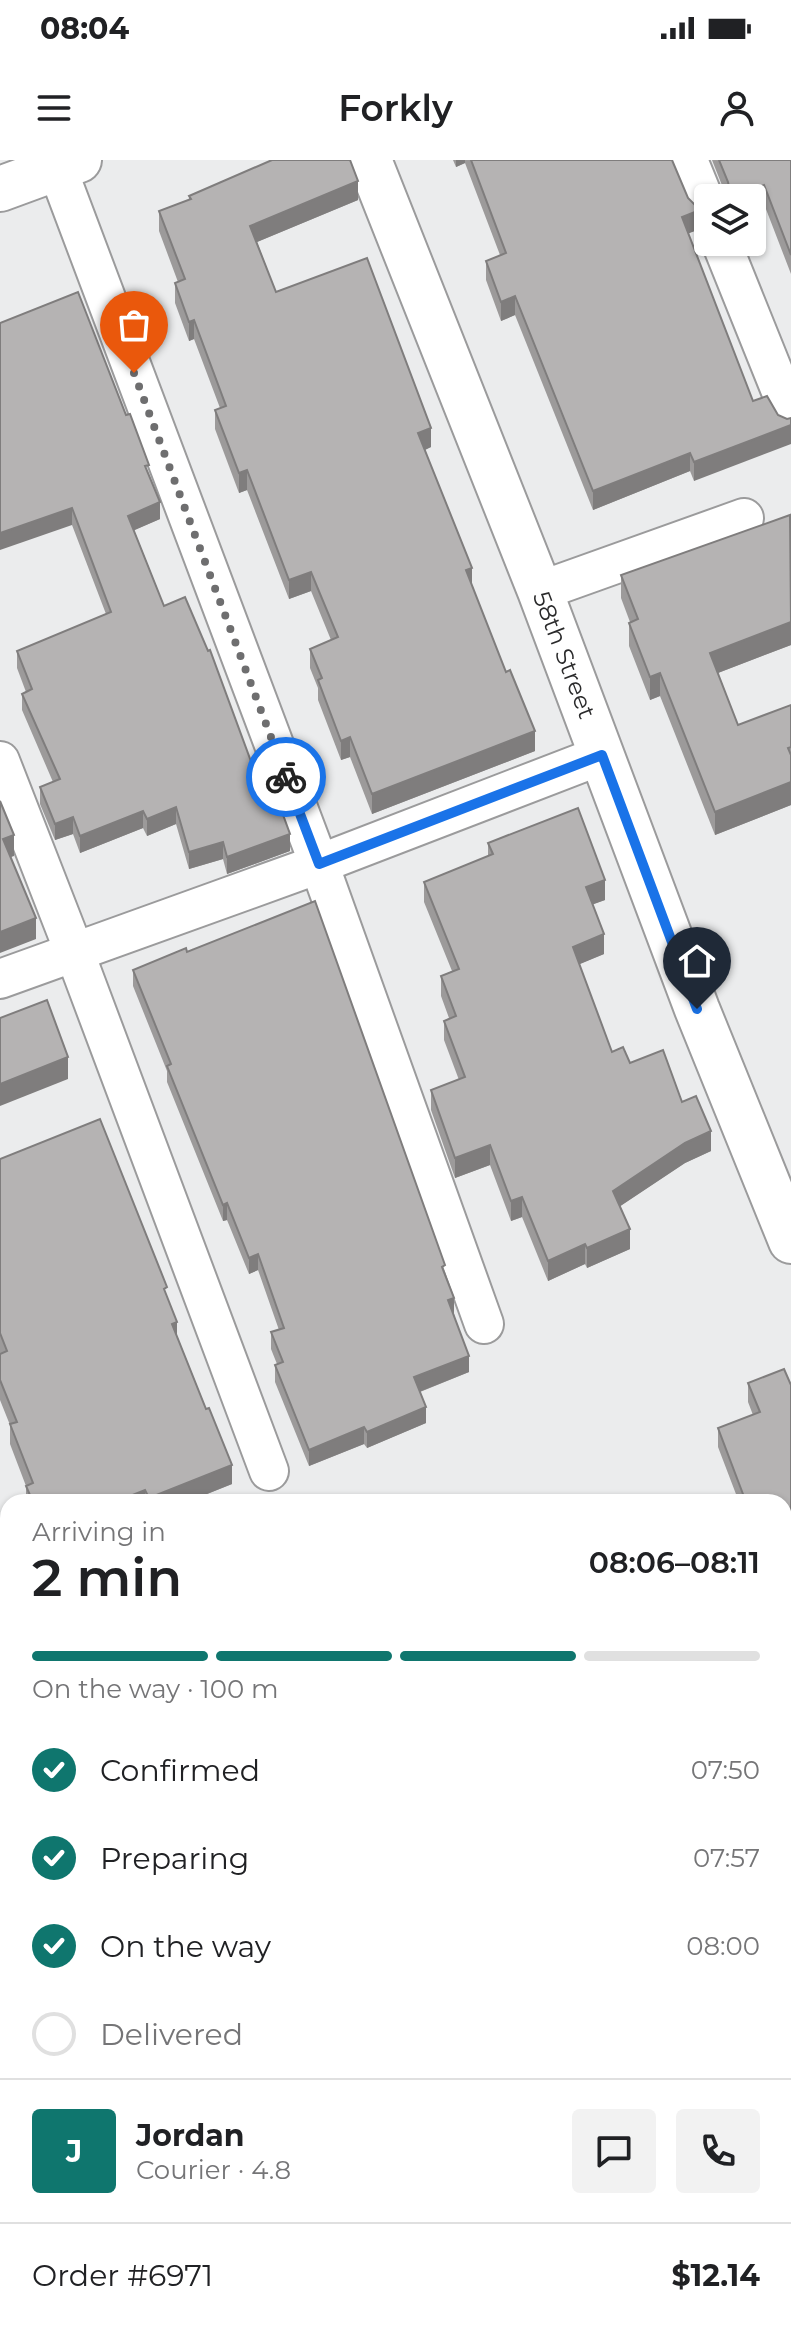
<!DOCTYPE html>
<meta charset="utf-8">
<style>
body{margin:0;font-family:Montserrat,sans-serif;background:#f2f2f2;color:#202124;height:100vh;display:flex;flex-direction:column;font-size:30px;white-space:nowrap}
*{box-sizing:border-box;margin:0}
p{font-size:26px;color:#757577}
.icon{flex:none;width:44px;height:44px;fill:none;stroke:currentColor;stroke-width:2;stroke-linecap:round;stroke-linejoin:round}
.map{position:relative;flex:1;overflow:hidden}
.drawer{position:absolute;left:0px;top:1334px;width:792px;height:850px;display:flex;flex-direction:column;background:#fff;border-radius:24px 24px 0 0;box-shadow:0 2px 6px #0004}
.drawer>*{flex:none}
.buttons{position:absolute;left:694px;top:24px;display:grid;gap:16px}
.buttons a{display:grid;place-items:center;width:72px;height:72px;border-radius:8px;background:#fff;box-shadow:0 2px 6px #0004;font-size:40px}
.pin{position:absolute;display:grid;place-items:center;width:68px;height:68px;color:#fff;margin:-82px -34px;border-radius:50% 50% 50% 0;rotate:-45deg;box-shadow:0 0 8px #0007}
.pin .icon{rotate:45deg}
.courier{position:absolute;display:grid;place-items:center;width:80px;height:80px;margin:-40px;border:6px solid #1a73e8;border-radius:50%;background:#fff;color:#222;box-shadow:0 2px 10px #0007}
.overview em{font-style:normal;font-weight:600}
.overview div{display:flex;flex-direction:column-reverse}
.overview{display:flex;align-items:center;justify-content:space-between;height:136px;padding:0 32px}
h1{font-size:52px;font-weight:600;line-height:60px}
.bar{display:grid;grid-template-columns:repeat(4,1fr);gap:12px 8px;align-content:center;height:96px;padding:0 32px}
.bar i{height:10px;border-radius:6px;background:#e0e0e0}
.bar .active{background:#0f766e}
.bar p{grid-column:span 4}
.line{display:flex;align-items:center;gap:20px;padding:0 32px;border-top:2px solid #e0e0e0}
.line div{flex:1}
.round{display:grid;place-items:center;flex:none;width:84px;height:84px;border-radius:8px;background:#f2f2f2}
ol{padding:0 32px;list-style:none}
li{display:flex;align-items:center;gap:24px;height:88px}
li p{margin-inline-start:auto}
li .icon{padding:8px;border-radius:50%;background:#0f766e;color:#fff;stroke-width:4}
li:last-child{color:#757577}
li i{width:44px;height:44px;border:4px solid #e0e0e0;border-radius:50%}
.status{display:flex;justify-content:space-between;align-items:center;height:56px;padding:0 40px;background:#fff;direction:ltr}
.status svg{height:22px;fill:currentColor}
header{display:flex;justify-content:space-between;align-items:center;height:104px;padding:0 32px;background:#fff;font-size:36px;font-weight:600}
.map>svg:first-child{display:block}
</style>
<div class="status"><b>08:04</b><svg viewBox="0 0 49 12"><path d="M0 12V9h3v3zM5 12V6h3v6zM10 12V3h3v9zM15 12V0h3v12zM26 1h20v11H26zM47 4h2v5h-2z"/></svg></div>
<header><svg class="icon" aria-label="menu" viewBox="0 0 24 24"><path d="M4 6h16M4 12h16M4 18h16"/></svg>Forkly<svg class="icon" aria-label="person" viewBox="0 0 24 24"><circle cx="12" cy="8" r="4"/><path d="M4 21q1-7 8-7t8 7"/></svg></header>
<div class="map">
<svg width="791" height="2183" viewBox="0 0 791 2183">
<rect width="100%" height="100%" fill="#ebeced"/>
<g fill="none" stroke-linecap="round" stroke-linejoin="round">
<defs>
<g id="minor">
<path d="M54 0 319 704 484 1164"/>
<path d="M688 0 708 49"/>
<path d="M721 82 791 256"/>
<path d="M540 431 744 358"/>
<path d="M0 601 74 791 269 1311"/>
<path d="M0 819 319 704 602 595"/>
<path d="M784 1512 791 1509"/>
<path d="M0 1823 8 1820"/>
<path d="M784 1919 791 1938"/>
<path d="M294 2176 296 2183"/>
<path d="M579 2176 582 2183"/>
</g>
<path id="tertiary" d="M0 29 79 0"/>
<path id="secondary" d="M369 0 540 431 697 849 791 1081"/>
</defs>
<use href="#minor" stroke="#9b9b9c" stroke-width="42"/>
<use href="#tertiary" stroke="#9b9b9c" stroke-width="48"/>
<use href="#secondary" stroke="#9b9b9c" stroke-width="48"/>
<use href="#minor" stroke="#fff" stroke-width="38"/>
<use href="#tertiary" stroke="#fff" stroke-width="44"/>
<use href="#secondary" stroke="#fff" stroke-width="44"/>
</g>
<g fill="#9c9a9a">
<path d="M453 0H672L700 69 688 73 753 241 694 321 690 311 593 350 515 155 501 161 486 120V101L500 95 465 3 456 7Z"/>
<path d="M712 0H791V114L764 44 752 49V38H727Z"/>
<path d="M189 36 358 40 257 82 276 132 431 287 425 290 472 425 535 591 372 654 350 597 341 600 318 540V528L310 508V489L331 480 311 431 289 439 247 330 239 333 215 269V250L220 248 194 179 189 181 175 143V123L178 122 159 71V51L189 40Z"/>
<path d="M0 163 149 314 160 359 134 370 164 446 256 615 290 691 227 714 223 699 189 709 176 664 147 676 143 668 80 693 73 674 55 680 40 644V627L53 622 22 550V534L26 532 17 508V491L106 454 72 365Z"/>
<path d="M791 357V485L718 513 738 565 791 545V645L715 675 660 536 650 540 629 486V463L630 462 621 438V415Z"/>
<path d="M488 683 605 740 593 744 604 794 579 804 612 892 630 903 682 942 711 991 685 1003 620 1046 630 1089 587 1108 585 1104 548 1121 522 1057 511 1061 490 1005 455 1018 431 950V930L459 920 444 880V861L449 858 441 836V816L452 811 424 742V722L488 696Z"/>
<path d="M187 792 445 1116 454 1154 469 1212 420 1232 426 1263 367 1288 364 1284 309 1306 275 1222V1205L277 1204 271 1189V1172L279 1170 258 1110 249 1114 227 1060 223 1061 167 922V911L133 826V810Z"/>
<path d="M0 999 167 1137 177 1178 232 1324 187 1342H26V1326L10 1284V1265L0 1240Z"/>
<path d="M784 1209 791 1444 784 1447V1342H739L718 1287V1268L753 1255 748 1242V1223Z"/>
<path d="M791 1564V1771L784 1753V1566Z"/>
<path d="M8 1870V2013L5 2014 0 2001V1885L2 1884V1873Z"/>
<path d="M94 2176H258L260 2183H97Z"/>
<path d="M370 2176H554L556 2183H372Z"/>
<path d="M653 2176H784L791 2183H656Z"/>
</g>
<g fill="#7f7d7d">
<path d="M456 0H465V3L456 7Z"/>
<path d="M358 21V40L250 85V66Z"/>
<path d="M764 25V44L752 49V38H731Z"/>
<path d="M700 50V69L682 76V57Z"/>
<path d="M515 136V155L501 161V142Z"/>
<path d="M194 160V179L189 181V162Z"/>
<path d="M791 265V284L694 321V302Z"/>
<path d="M431 268V287L418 293V273Z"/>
<path d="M690 293V311L593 350V331Z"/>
<path d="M247 310V330L239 333V313Z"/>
<path d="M160 342V359L128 373V356Z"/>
<path d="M72 348V365L0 390V373Z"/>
<path d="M472 408V427L466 410Z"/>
<path d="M311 412V431L289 439V420Z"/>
<path d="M791 462V485L710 516V493Z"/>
<path d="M660 513V536L650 540V517Z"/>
<path d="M535 571V591L372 654V634Z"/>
<path d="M350 577V597L341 600V581Z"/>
<path d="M791 622V645L715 675V652Z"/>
<path d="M176 647V664L147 676V659Z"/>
<path d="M143 651V668L80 693V676Z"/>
<path d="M73 657V674L55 680V664Z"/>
<path d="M290 674V691L227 714V697Z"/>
<path d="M14 675V696L3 700V679Z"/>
<path d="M223 682V699L189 709V692Z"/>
<path d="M605 720V740L586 747V727Z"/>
<path d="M36 758V779L0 793V772Z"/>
<path d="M604 774V794L573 807V787Z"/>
<path d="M68 897V919L0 946V924Z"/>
<path d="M711 971V991L685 1003 613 1051V1031L685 983Z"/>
<path d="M490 985V1005L455 1018V998Z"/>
<path d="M522 1037V1057L511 1061V1041Z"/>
<path d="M227 1043V1060L223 1061V1045Z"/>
<path d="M630 1069V1089L587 1108V1088Z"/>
<path d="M585 1084V1104L548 1121V1101Z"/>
<path d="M258 1094V1110L249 1114V1098Z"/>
<path d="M454 1138V1154L448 1157V1140Z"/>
<path d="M177 1162V1182L172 1164Z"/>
<path d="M469 1196V1212L414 1234V1217Z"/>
<path d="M426 1247V1263L367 1288V1272Z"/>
<path d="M364 1267V1284L309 1306V1290Z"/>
<path d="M232 1305V1324L187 1342H149V1338Z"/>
<path d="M145 1330V1342H115Z"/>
<path d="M791 1425V1444L784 1447V1428Z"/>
<path d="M8 1996V2013L5 2014V1997Z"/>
</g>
<g fill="#b5b3b3" stroke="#7f7d7d" stroke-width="2">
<path d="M272 0H350L358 21 250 66 276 132 367 98 431 268 418 273 472 408 466 410 506 512 510 510 535 571 372 634 350 577 341 581 318 520 322 518 310 489 338 477 311 412 289 420 247 310 239 313 215 250 226 246 194 160 189 162 175 123 185 119 159 51 191 39 189 36Z"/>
<path d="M471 0H672L688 38 700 50 682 57 753 241 767 236 778 255 787 259 791 258V265L694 302 690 293 593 331 515 136 501 142 486 101 506 93Z"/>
<path d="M719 0H791V95L764 25 728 38 730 32 728 22Z"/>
<path d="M78 132 126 255 130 254 149 305 145 306 160 342 128 356 164 446 185 437 208 491 210 490 256 615 267 611 290 674 227 697 223 682 189 692 176 647 147 659 143 651 80 676 73 657 55 664 40 627 60 619 22 534 32 529 17 491 111 452 72 348 0 373V163Z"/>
<path d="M790 355 791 462 710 493 738 565 791 545V587L788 588 791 595V622L715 652 660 513 650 517 629 463 638 459 621 415Z"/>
<path d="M0 641 14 675 3 679 36 758 0 772Z"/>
<path d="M578 648 605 720 586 727 604 774 573 787 612 892 623 887 630 903 663 890 682 942 696 936 711 971 685 983 613 1031 630 1069 587 1088 585 1084 548 1101 522 1037 511 1041 490 985 455 998 431 930 465 917 444 861 456 856 441 816 459 809 424 722 493 694 488 683Z"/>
<path d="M315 741 445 1105 442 1107 454 1138 448 1140 469 1196 414 1217 426 1247 367 1272 364 1267 309 1290 275 1205 283 1202 271 1172 284 1168 258 1094 249 1098 227 1043 223 1045 167 906 171 904 133 810 186 788 187 792Z"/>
<path d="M47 840 68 897 0 924V858Z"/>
<path d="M100 959 167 1127 164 1129 177 1162 172 1164 206 1249 209 1248 232 1305 149 1338 145 1330 115 1342H33L26 1326 33 1323 10 1264 17 1262 0 1220V1194L7 1191 0 1173V999Z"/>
<path d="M784 1209 791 1225V1425L784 1428V1342H746L718 1268 760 1252 748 1223Z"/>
<path d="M791 1564V1750L784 1731V1566Z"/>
<path d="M8 1870V1996L5 1997 0 1983V1885L6 1883 2 1873Z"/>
<path d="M784 2031 791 2048V2183H663L661 2176H784Z"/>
<path d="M101 2176H258L260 2183H104Z"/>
<path d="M376 2176H554L556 2183H378Z"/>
</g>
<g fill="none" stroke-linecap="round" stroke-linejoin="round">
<path stroke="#6e6e6f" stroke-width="8" stroke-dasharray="0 14.4" d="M134 213 286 617"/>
<path stroke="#1a73e8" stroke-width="10" d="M286 617 319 704 602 595 697 849"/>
</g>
<g text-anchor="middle" stroke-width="8" stroke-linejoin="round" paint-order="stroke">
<g font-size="24" fill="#2a2a2b" stroke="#fff">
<text transform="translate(564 495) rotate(69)" y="8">58th Street</text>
</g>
</g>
</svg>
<div class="buttons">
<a><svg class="icon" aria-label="layers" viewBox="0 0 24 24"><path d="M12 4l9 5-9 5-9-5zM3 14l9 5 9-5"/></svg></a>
</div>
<div class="pin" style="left:134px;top:213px;background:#ea580c"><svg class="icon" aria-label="bag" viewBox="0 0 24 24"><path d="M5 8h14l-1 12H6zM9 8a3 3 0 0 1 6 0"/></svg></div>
<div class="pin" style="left:697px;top:849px;background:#1f2937"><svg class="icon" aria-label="home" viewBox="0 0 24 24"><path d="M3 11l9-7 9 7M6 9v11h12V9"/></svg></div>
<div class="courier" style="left:286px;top:617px"><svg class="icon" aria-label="bike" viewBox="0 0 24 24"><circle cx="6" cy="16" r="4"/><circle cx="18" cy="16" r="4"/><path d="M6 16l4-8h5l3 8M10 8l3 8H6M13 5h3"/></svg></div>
<section class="drawer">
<div class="overview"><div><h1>2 min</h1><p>Arriving in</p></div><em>08:06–08:11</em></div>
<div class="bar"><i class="active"></i><i class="active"></i><i class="active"></i><i></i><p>On the way · 100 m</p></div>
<ol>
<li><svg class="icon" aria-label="check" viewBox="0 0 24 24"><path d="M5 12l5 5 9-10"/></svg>Confirmed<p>07:50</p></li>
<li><svg class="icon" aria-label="check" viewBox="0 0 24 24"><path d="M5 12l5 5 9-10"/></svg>Preparing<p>07:57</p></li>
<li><svg class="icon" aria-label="check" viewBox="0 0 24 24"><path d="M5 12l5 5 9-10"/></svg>On the way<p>08:00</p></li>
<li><i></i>Delivered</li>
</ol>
<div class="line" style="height:144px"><b class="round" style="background:#0f766e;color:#fff">J</b><div><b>Jordan</b><p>Courier · 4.8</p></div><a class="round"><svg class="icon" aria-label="chat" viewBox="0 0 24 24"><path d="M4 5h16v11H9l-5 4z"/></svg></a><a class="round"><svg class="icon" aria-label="phone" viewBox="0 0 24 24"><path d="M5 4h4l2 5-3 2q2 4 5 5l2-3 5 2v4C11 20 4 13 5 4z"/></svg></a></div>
<div class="line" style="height:104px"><div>Order #6971</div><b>$12.14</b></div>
</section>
</div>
